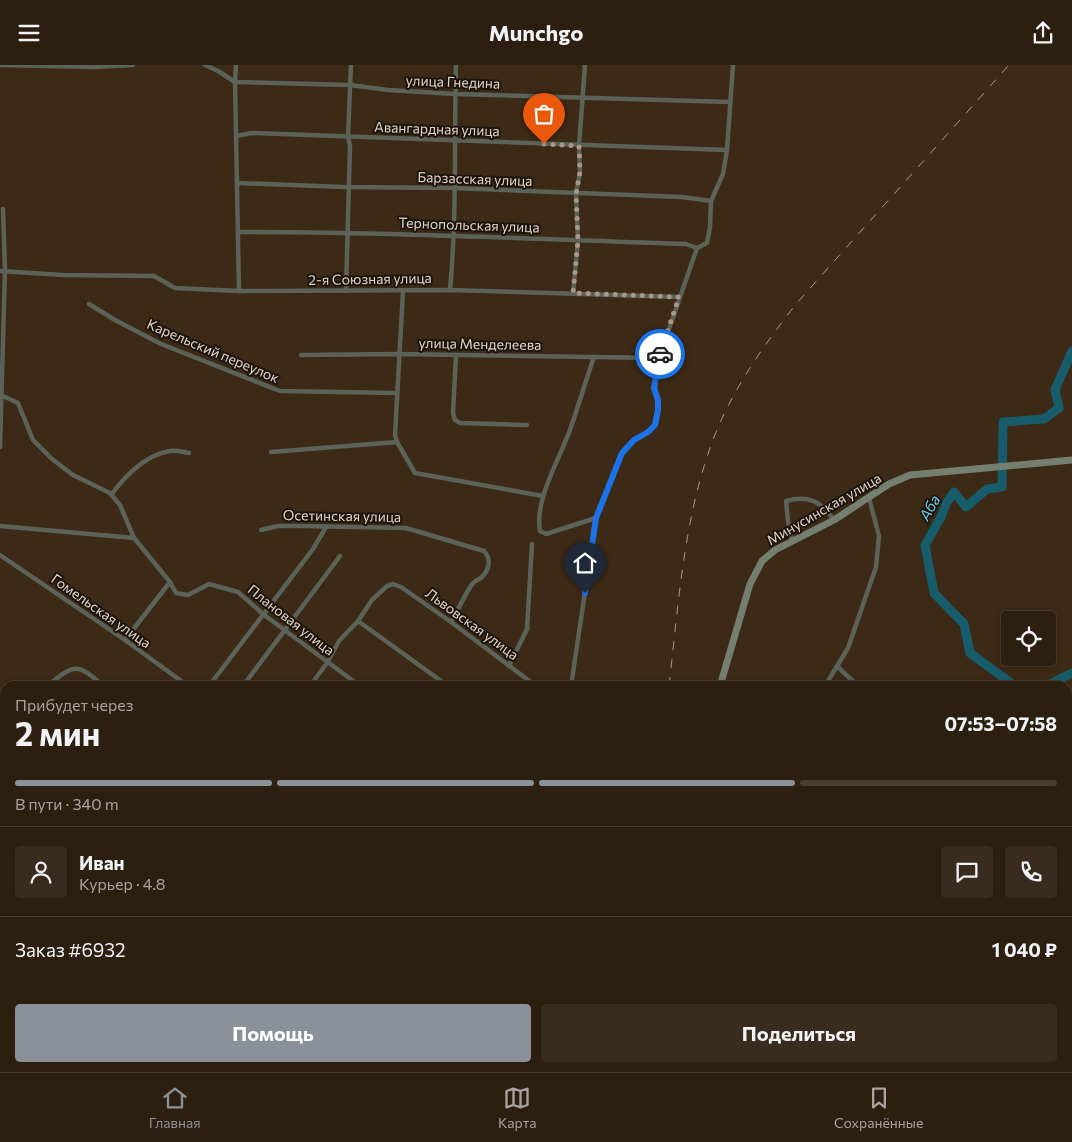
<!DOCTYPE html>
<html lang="ru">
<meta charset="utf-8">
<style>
body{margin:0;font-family:Commissioner,sans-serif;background:#392c1e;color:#f1f3f6;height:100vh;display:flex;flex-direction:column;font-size:19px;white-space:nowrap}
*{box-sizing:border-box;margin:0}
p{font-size:16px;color:#a7a29f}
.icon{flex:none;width:28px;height:28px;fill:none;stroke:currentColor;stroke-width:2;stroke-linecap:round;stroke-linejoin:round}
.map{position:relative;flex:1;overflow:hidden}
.side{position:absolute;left:0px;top:616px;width:1072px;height:391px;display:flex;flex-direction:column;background:#2d1f10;border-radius:15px 15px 0 0;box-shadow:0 2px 8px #0003,0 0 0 1px #483d30}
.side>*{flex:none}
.fabs{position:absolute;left:1001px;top:546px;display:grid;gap:10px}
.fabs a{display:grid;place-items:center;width:55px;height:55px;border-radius:5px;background:#2d1f10;box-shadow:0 2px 8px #0003,0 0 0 1px #483d30;font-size:25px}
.pin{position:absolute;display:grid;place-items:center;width:42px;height:42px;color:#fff;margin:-51px -21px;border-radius:50% 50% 50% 0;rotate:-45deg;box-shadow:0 0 5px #0007}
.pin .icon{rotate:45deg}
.courier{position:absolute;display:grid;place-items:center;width:50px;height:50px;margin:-25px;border:4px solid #1a73e8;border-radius:50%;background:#fff;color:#222;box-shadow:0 1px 6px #0007}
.summary em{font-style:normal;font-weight:700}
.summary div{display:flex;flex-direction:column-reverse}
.summary{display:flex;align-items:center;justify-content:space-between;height:85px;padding:0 15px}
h1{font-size:32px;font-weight:700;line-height:38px}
.bar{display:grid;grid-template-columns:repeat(4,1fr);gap:8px 5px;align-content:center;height:60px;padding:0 15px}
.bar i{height:6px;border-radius:4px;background:#483d30}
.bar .selected{background:#8c9099}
.bar p{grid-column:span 4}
.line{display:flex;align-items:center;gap:12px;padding:0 15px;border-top:1px solid #483d30}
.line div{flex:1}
.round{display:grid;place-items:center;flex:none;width:52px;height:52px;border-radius:5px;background:#392c1e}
.primary-button{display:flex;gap:10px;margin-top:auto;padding:10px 15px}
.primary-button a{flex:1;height:58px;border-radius:5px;background:#8c9099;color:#fff;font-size:20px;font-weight:700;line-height:58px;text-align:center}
.primary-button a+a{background:#392c1e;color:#f1f3f6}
header{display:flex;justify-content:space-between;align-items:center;height:65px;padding:0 15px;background:#2d1f10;font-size:22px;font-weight:700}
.menu{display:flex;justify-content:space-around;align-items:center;height:70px;border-top:1px solid #483d30;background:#2d1f10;font-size:14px;color:#a7a29f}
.menu a{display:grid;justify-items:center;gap:2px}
.menu .selected{color:#8c9099}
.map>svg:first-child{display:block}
</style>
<header><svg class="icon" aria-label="menu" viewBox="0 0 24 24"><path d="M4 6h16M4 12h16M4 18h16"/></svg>Munchgo<svg class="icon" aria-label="share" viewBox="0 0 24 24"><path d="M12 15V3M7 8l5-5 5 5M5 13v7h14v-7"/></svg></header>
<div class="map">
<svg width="1072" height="1007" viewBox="0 0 1072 1007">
<rect width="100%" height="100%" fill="#3c2916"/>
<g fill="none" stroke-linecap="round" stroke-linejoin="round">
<g stroke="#175c6b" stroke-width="9">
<path d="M1015 621 970 588 964 559 934 528 925 480 941 452 947 437 954 427 966 442 987 424 1002 422 1003 357 1044 354 1059 343 1055 325 1072 286"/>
<path d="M1024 621 1050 619 1072 608"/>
<path d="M1068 774 1072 763"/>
<path d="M1068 802 1072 805"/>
</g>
<g stroke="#5b6258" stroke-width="4.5">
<path d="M1 0 93 2 133 0"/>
<path d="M205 0 218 6 235 17 350 20 388 25 455 29 730 37"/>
<path d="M236 0 235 17 239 226"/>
<path d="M237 71 251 68 727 85"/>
<path d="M238 118 343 122 454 123 682 132 711 136"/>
<path d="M239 167C388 167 537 174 686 179L697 183"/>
<path d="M0 206 63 210 154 211 175 223 239 226 450 225 679 232"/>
<path d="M450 225C457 150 454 75 456 0"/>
<path d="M346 226 350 81 348 72 351 0"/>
<path d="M403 226 395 370 397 377 415 408 543 431"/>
<path d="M573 228 578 176 576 129 580 107 579 81 585 0"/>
<path d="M89 239 115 255 161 279 280 326 396 328"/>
<path d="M301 290 398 289 659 293"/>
<path d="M456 290 453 348 455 355 460 358 527 360"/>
<path d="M594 292C586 315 579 339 571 362 561 392 534 434 540 466L546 469 596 453"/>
<path d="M3 331 18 338 33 375 52 394 73 410 110 428 120 440 134 473 170 517 176 528 188 530 209 519 238 527 263 549 360 621"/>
<path d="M0 382 5 206 3 144"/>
<path d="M271 387 397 377"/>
<path d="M111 430C125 411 145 390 170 386 176 385 183 387 189 388"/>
<path d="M0 461 134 473"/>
<path d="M261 465 278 461H303L406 463 484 486C491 493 490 503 483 511 481 514 476 515 473 518 466 527 457 547 451 557"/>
<path d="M792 476 788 456 786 436C808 430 821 436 834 455"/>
<path d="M0 490 125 575 188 621"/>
<path d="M358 556 448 621"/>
<path d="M125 575 170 517"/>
<path d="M509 601 527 564 532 479"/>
<path d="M838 602 858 621"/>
<path d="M47 621C74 600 76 596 103 621"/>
<path d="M209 621 313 484 326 462"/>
<path d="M243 621 340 491"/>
<path d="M310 621 327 598 339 576 358 556 372 535 387 521 393 519 401 522 451 557 536 621"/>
<path d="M571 621 596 453 622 388 634 375 648 367 655 360 658 345V335L655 323 659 293 697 183 707 178 710 162 711 136 723 109 727 85 733 0"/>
<path d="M825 621 848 583 876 502 879 471 869 433"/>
<path d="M0 639 5 638"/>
<path d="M0 705 5 700"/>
<path d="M0 743 5 747"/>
<path d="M1068 815 1072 810"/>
<path d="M0 871 5 875"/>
<path d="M0 923 5 919"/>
<path d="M87 1002 92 1007"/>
<path d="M175 1002 180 1007"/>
<path d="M267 1002 271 1007"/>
<path d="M428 1002 433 1007"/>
<path d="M604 1002 613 1007"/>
<path d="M675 1002 681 1006 686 1002"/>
<path d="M798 1002 801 1007"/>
<path d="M0 1003 5 1007"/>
<path d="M20 1007 24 1002"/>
<path d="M273 1007 277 1002"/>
<path d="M496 1007 499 1002"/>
<path d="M822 1007 824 1002"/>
<path d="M961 1007 971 1002"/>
<path d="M1039 1007 1040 1002"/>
</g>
<g stroke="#747f6f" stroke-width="7">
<path d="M720 621 750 519 762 496 775 485 834 455 889 419 910 410 1072 395"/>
<path d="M0 657 5 664"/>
<path d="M352 1002 357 1007"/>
<path d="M560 1007 563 1002"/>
</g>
<g stroke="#a7998b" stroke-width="1" stroke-dasharray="9 9" stroke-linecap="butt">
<path d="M669 621C678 544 683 463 708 389 726 333 761 284 796 239L1009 0"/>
<path d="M515 1007 519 1002"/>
</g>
</g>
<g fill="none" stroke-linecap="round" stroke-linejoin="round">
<path stroke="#a7988a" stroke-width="5" stroke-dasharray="0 9" d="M544 79 579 81 580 107 576 129 578 176 573 228 679 232 660 289"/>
<path stroke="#1a73e8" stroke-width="6" d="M585 528 596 453 622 388 634 375 648 367 655 360 658 345V335L654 323 660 289"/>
</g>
<g text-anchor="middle" stroke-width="4" stroke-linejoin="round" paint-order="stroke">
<g font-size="14" fill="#e0d4c9" stroke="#1c140c">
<text transform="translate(453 17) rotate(2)" y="5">улица Гнедина</text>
<text transform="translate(437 64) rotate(2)" y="5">Авангардная улица</text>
<text transform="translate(475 114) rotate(2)" y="5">Барзасская улица</text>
<text transform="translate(469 160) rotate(2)" y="5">Тернопольская улица</text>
<text transform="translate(370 214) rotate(-1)" y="5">2-я Союзная улица</text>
<text transform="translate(480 279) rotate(1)" y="5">улица Менделеева</text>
<text transform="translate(213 286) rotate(23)" y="5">Карельский переулок</text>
<text transform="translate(824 444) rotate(-30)" y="5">Минусинская улица</text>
<text transform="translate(342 451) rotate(1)" y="5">Осетинская улица</text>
<text transform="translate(101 546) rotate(35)" y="5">Гомельская улица</text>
<text transform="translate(291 555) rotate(38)" y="5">Плановая улица</text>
<text transform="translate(472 559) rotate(36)" y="5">Львовская улица</text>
</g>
<g font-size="15" font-style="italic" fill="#6cd0ea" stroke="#1c140c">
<text transform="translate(930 443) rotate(-60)" y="5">Аба</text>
</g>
</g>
</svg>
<div class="fabs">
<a><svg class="icon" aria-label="locate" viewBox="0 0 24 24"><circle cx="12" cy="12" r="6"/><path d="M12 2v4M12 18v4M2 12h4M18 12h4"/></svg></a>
</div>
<div class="pin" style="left:544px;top:79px;background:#ea580c"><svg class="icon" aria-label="bag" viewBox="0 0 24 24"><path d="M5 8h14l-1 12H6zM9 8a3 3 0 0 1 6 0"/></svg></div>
<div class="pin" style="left:585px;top:528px;background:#1f2937"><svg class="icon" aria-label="home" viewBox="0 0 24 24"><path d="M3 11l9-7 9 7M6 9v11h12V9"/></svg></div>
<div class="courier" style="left:660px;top:289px"><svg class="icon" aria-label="car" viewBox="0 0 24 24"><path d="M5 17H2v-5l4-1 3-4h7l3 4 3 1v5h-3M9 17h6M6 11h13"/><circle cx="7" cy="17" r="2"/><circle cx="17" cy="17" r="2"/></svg></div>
<section class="side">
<div class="summary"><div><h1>2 мин</h1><p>Прибудет через</p></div><em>07:53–07:58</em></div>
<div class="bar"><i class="selected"></i><i class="selected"></i><i class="selected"></i><i></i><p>В пути · 340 m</p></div>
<div class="line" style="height:90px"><a class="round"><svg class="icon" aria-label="person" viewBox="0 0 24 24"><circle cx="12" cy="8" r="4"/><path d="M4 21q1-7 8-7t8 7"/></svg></a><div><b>Иван</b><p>Курьер · 4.8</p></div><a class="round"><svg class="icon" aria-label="chat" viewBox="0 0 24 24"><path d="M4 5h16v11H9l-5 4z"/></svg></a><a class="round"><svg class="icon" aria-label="phone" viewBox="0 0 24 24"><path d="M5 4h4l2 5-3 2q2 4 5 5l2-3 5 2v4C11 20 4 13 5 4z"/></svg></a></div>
<div class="line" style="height:65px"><div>Заказ #6932</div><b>1 040 ₽</b></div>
<div class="primary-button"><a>Помощь</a><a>Поделиться</a></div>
</section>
</div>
<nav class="menu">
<a class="selected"><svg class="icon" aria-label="home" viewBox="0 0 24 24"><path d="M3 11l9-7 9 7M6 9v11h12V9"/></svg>Главная</a>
<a><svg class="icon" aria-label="map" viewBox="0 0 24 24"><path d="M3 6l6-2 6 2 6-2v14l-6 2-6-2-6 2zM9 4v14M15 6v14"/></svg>Карта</a>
<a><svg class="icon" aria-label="saved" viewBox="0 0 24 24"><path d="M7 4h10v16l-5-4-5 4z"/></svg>Сохранённые</a>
</nav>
